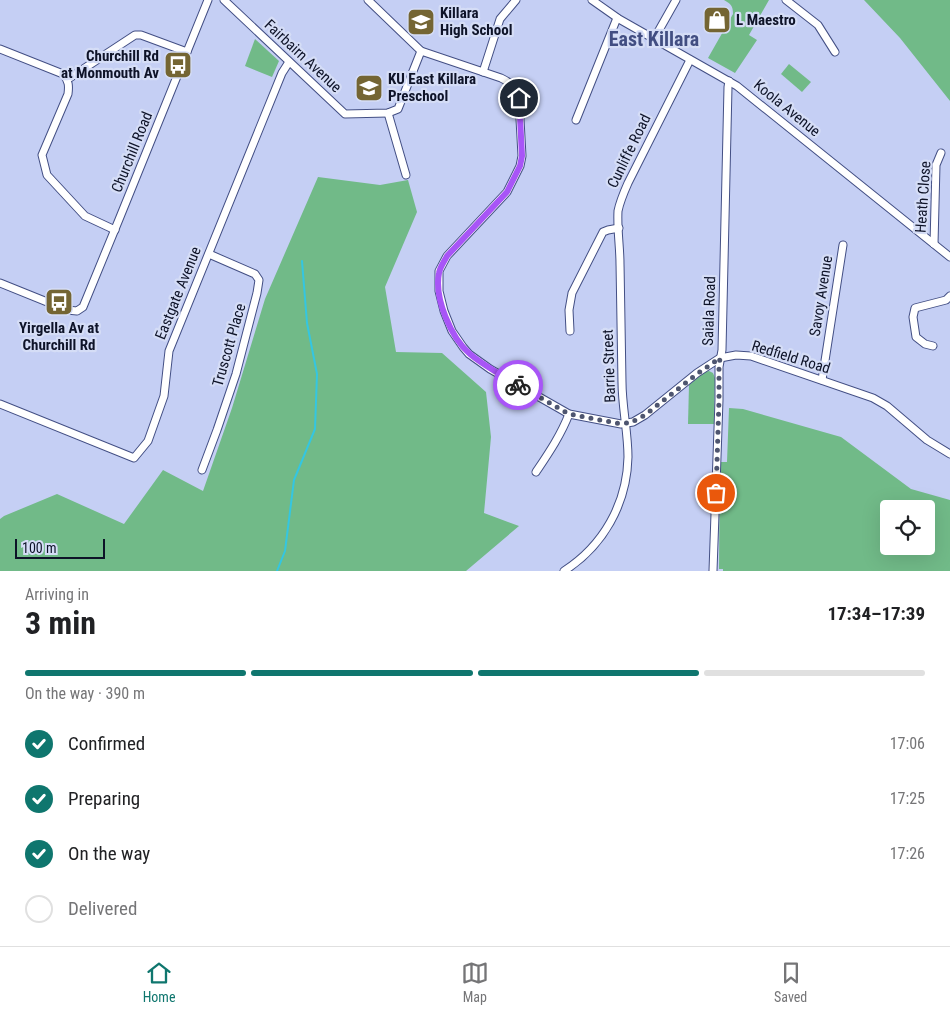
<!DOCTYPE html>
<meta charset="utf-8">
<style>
body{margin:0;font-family:"Roboto Condensed",sans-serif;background:#f2f2f2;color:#202124;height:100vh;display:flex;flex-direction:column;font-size:19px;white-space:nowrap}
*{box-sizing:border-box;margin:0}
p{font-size:16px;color:#757577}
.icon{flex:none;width:28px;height:28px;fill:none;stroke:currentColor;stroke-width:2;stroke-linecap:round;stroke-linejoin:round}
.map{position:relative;height:571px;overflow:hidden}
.drawer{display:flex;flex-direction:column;background:#fff;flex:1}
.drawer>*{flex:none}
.buttons{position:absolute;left:880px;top:500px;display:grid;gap:10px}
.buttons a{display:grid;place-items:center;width:55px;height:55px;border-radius:5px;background:#fff;box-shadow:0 5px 20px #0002;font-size:25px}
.scale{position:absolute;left:15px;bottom:12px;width:90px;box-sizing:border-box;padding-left:5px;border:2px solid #0e1328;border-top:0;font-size:14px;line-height:18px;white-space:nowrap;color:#0e1328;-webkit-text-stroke:4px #d5ddf6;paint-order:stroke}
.pin{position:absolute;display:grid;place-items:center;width:42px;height:42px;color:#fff;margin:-21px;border:2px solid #fff;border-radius:50%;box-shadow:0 1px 5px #0007}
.courier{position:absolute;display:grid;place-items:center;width:50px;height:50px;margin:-25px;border:4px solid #a855f7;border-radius:50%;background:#fff;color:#222;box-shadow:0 1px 6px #0007}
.head em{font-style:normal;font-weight:700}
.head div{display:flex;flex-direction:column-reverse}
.head{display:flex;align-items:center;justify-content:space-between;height:85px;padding:0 25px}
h1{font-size:32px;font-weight:700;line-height:38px}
.bar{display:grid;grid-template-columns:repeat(4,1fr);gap:8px 5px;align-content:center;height:60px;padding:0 25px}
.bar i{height:6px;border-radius:4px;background:#e0e0e0}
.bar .on{background:#0f766e}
.bar p{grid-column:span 4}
ol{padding:0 25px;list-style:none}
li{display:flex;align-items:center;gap:15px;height:55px}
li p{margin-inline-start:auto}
li .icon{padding:5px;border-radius:50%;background:#0f766e;color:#fff;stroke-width:4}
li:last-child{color:#757577}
li i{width:28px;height:28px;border:2px solid #e0e0e0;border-radius:50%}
.tab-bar{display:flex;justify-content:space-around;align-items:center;height:70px;border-top:1px solid #e0e0e0;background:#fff;font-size:14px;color:#757577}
.tab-bar a{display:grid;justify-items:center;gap:2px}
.tab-bar .on{color:#0f766e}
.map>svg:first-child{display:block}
</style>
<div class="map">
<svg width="950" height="571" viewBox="0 0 950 571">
<rect width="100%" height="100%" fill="#c5cff4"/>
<g fill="#71ba88" fill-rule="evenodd">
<path d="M724 0H769L749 35 757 40 735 73 708 58 733 14C733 6 731 4 724 0Z"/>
<path d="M864 0H950V101L900 38Z"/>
<path d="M255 39 279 61 272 77 245 66Z"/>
<path d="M789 64 811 82 802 92 781 74Z"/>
<path d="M318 177 380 185 408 180 417 212 385 287 396 352 442 353 486 392 491 437 484 513 519 526 466 571H0V519L4 516 57 494 124 524 163 470 203 491 232 408 265 299Z"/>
<path d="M709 371 713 373 715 378 714 424H688L689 385 704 372Z"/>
<path d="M729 408 743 409 841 437 911 489 950 500V571H723V569H719L720 462H727ZM889 509H926V546H889Z"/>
</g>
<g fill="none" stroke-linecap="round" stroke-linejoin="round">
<path stroke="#34c6e1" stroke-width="2" d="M277 571 285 551 294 480 315 429 317 374 307 323 302 261"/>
<defs>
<g id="minor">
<path d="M224 0 345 114 388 113 398 109 421 51"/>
<path d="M368 0 421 51 501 78C512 83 516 89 519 101L522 156 520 166 507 192 447 256 439 271V291L444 311 452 331 463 347 469 354 490 369 569 414 621 424 633 422 645 415 697 373 720 358 736 355 751 356 873 398 887 406 927 440 950 454"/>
<path d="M592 0 619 19 737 86 950 257"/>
<path d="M786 0 818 25 835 52"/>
<path d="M654 39 676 0"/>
<path d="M0 49 63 74C69 81 69 86 68 94L42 155 47 175 85 216 115 230"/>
<path d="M483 72 500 19 516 0"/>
<path d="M68 79 135 35H141L187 52"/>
<path d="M388 113 406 175"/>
<path d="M576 120 617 18"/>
<path d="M934 244 936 165 941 153"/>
<path d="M0 283 67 310 77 311 83 307 120 217 208 0"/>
<path d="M570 331 569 310 572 293 603 232 608 230 619 228"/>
<path d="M933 346 925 344 916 337 913 317 915 308 946 300 950 296"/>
<path d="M822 380 843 245"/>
<path d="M0 404 134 458 148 441 164 396 169 351 282 73 289 62"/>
<path d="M202 470 217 430 236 374 257 293 259 280 255 274 209 254"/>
<path d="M536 472C548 454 561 435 569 414"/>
<path d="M564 571C603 546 627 504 628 457 628 432 622 407 622 382 621 342 621 303 620 264 620 247 617 229 618 211 620 201 624 192 628 183L690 60"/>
<path d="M713 571 719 400V367L722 350 728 87 729 81"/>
</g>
</defs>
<use href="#minor" stroke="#434f84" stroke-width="9"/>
<use href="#minor" stroke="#fff" stroke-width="7"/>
</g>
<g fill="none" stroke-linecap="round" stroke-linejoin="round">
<path stroke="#4e556f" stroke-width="5" stroke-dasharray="0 9" d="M518 385 569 414 621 424C630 423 637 420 645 415L697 374 720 358 719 366V400L716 493"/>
<path stroke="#a855f7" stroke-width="6" d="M518 385C502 375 484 366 470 354 451 338 434 298 439 273 440 267 444 262 447 256L507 192 520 166 522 156 519 98"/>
</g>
<defs>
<symbol id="shop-square" viewBox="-11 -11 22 22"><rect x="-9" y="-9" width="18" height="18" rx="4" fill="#746533" stroke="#d5ddf6"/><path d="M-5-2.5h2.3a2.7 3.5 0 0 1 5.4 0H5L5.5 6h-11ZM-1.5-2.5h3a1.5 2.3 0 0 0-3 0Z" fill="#fff"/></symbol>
<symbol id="school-square" viewBox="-11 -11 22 22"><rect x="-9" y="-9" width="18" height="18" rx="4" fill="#746533" stroke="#d5ddf6"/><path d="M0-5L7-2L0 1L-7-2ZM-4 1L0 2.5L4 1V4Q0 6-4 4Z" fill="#fff"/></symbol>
<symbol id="bus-square" viewBox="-11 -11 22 22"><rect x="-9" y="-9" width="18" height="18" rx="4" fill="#746533" stroke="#d5ddf6"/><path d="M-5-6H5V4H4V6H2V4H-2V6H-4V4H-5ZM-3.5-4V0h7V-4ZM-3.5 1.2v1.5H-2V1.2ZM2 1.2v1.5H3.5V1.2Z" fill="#fff"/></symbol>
</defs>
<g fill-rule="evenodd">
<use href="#shop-square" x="701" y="4" width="32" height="32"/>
<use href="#school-square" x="405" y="6" width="32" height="32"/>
<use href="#bus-square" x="162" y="49" width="32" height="32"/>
<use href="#school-square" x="353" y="72" width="32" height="32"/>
<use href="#bus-square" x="43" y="286" width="32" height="32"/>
</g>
<g text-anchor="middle" stroke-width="4.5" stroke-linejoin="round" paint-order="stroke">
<g font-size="15" font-weight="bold" fill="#0e1328" stroke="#d5ddf6" text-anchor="start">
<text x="440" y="18">Killara<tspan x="440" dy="17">High School</tspan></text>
<text x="736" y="25">L Maestro</text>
<text x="159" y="61" text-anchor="end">Churchill Rd<tspan x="159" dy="17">at Monmouth Av</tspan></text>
<text x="388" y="84">KU East Killara<tspan x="388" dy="17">Preschool</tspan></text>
<text x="59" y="333" text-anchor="middle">Yirgella Av at<tspan x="59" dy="17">Churchill Rd</tspan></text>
</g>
<g font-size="15" fill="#0e1328" stroke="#d5ddf6">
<text transform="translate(303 56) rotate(43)" y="5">Fairbairn Avenue</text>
<text transform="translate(787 108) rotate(39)" y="5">Koola Avenue</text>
<text transform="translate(629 151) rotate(-64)" y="5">Cunliffe Road</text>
<text transform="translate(132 152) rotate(-68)" y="5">Churchill Road</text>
<text transform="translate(923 197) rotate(-86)" y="5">Heath Close</text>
<text transform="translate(178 293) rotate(-68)" y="5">Eastgate Avenue</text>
<text transform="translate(821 296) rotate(-81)" y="5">Savoy Avenue</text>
<text transform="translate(709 311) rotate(-88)" y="5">Saiala Road</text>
<text transform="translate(229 345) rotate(-74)" y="5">Truscott Place</text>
<text transform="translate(791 357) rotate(17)" y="5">Redfield Road</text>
<text transform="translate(609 366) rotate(-92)" y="5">Barrie Street</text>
</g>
<g font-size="20" font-weight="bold" fill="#424e82" stroke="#d5ddf6">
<text x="654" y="46">East Killara</text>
</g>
</g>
</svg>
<div class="buttons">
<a><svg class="icon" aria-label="locate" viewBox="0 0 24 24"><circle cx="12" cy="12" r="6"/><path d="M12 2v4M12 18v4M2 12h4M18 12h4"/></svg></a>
</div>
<div class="scale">100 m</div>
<div class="pin" style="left:716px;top:493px;background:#ea580c"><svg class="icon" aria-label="bag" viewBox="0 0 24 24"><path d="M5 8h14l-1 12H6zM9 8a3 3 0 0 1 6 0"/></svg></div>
<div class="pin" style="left:519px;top:98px;background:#1f2937"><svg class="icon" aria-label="home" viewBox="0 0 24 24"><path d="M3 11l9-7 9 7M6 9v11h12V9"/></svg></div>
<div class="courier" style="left:518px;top:385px"><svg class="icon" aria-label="bike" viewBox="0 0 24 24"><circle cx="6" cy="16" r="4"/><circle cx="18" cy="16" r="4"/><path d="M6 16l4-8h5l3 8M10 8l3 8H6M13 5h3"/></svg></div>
</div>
<section class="drawer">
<div class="head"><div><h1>3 min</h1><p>Arriving in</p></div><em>17:34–17:39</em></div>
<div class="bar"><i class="on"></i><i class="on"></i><i class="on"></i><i></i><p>On the way · 390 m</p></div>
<ol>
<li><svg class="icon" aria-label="check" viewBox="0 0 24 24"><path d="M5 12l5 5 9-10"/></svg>Confirmed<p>17:06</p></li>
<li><svg class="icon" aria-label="check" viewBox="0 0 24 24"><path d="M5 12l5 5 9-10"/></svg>Preparing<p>17:25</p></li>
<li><svg class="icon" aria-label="check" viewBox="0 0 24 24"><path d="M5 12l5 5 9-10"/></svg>On the way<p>17:26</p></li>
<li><i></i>Delivered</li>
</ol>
</section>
<nav class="tab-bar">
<a class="on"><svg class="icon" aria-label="home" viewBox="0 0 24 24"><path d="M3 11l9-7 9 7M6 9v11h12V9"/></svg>Home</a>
<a><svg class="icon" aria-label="map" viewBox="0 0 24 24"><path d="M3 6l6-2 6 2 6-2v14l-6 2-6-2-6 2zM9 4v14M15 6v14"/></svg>Map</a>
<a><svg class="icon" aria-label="saved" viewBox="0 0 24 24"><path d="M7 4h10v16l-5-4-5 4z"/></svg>Saved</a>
</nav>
